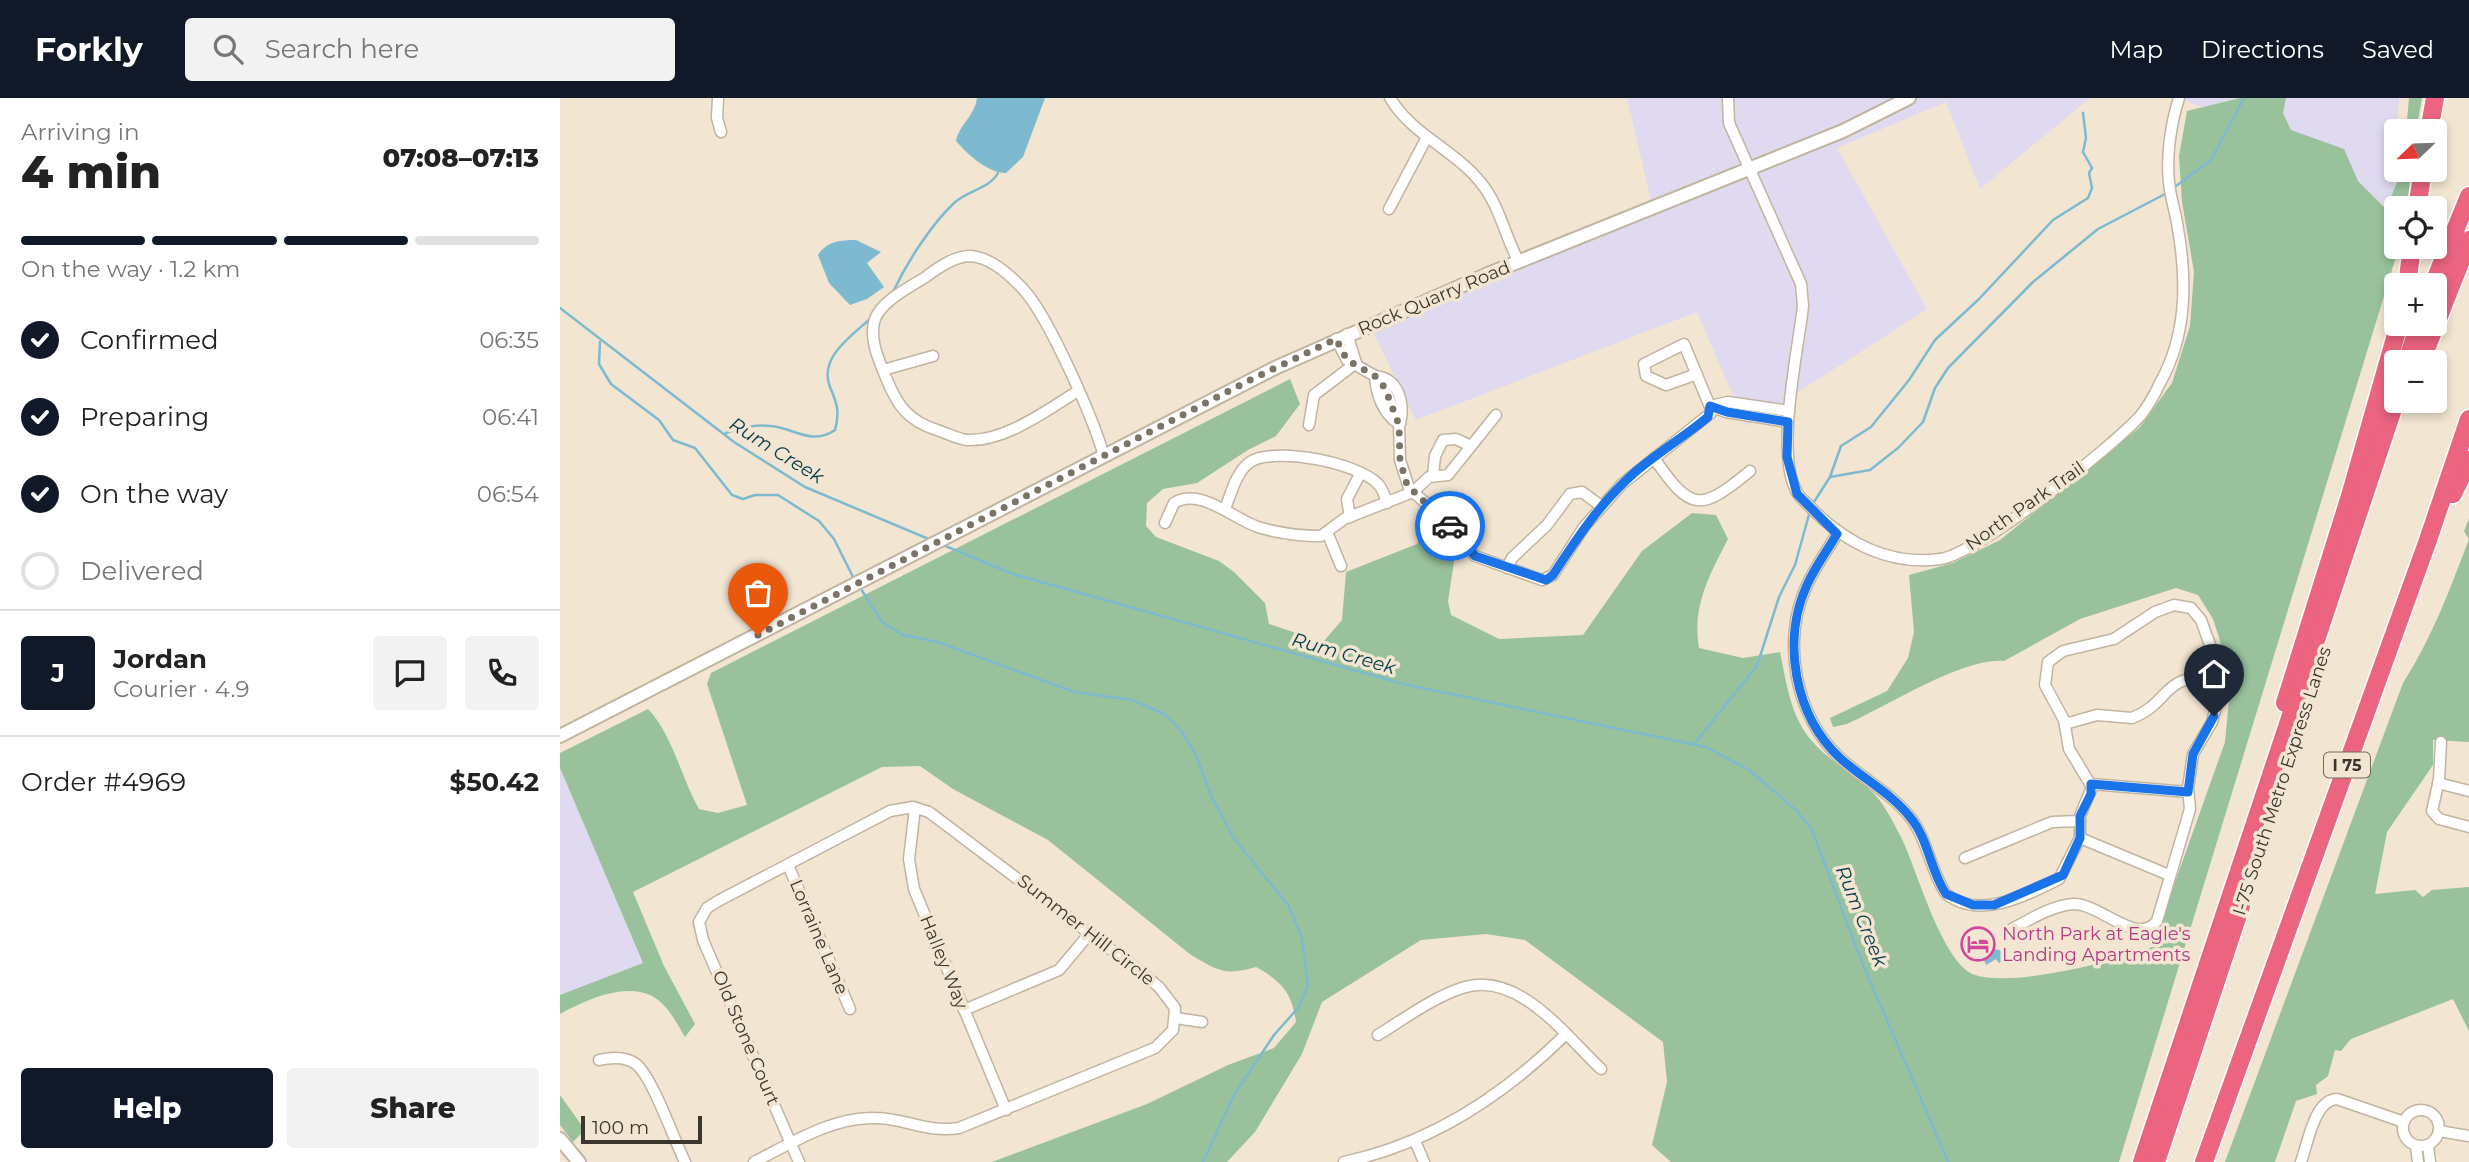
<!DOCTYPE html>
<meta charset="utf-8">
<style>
body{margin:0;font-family:Montserrat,sans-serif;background:#f2f2f2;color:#222;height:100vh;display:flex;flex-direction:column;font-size:26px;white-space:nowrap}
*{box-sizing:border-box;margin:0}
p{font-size:23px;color:#767676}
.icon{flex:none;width:38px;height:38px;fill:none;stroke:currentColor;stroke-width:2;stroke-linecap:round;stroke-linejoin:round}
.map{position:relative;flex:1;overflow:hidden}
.side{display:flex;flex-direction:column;background:#fff;width:560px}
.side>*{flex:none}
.needle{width:46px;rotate:247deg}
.buttons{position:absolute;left:1824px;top:21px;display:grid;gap:14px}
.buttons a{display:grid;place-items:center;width:63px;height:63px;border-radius:7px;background:#fff;box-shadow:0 4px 10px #0003;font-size:35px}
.scale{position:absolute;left:21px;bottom:18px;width:121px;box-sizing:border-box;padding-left:7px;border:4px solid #3b362e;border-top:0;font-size:19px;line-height:24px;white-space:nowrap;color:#3b362e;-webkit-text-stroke:5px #f2e5d2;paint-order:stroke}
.pin{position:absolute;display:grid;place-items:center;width:60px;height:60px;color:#fff;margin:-72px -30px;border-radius:50% 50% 50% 0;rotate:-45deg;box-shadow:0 0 7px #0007}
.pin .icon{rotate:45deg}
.courier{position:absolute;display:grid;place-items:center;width:70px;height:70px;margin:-35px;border:5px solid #1a73e8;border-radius:50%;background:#fff;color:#222;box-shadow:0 2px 9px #0007}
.overview em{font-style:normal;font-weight:800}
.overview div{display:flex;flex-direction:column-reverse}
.overview{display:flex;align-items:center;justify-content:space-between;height:119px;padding:0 21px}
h1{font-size:46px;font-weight:800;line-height:52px}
.bar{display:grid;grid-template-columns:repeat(4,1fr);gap:10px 7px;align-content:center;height:84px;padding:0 21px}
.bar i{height:9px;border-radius:5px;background:#e0e0e0}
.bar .current{background:#111827}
.bar p{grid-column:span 4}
.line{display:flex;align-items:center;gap:18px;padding:0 21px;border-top:2px solid #e0e0e0}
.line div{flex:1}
.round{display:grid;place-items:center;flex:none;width:74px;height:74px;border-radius:7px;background:#f2f2f2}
ol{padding:0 21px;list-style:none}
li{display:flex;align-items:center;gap:21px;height:77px}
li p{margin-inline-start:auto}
li .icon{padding:7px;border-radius:50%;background:#111827;color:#fff;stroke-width:4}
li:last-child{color:#767676}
li i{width:38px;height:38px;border:4px solid #e0e0e0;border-radius:50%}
.button{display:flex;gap:14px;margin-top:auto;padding:14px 21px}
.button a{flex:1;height:80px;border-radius:7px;background:#111827;color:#fff;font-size:28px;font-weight:800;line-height:80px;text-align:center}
.button a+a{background:#f2f2f2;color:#222}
header{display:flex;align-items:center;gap:42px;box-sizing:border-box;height:98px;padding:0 35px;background:#111827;color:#fff}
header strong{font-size:33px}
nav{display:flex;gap:38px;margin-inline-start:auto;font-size:24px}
.search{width:490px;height:63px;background:#f2f2f2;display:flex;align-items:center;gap:18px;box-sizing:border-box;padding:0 24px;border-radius:7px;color:#767676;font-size:26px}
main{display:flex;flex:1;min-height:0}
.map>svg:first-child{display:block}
</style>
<header>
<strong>Forkly</strong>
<div class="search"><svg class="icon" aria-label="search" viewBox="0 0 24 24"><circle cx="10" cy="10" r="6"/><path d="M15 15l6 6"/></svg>Search here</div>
<nav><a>Map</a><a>Directions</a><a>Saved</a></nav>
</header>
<main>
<section class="side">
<div class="overview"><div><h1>4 min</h1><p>Arriving in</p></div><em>07:08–07:13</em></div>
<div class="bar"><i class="current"></i><i class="current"></i><i class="current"></i><i></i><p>On the way · 1.2 km</p></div>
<ol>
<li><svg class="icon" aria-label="check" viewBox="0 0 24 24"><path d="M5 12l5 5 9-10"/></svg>Confirmed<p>06:35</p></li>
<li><svg class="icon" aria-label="check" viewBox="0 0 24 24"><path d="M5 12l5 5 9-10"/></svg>Preparing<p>06:41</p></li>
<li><svg class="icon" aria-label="check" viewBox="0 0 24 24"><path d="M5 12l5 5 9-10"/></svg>On the way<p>06:54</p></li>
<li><i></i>Delivered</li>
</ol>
<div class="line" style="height:126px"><b class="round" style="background:#111827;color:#fff">J</b><div><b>Jordan</b><p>Courier · 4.9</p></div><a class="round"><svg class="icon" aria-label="chat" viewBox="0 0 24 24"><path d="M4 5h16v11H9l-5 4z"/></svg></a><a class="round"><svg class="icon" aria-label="phone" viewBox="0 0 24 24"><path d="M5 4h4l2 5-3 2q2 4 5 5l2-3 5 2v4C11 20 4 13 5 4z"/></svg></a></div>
<div class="line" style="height:91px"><div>Order #4969</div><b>$50.42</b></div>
<div class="button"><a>Help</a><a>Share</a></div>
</section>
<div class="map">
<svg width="1909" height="1064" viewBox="0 0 1909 1064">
<rect width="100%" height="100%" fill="#f2e5d2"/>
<g fill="#dfdaef">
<path d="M1067 0H1530L1420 91 1386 4 1277 50 1367 211 1186 328 1137 214 856 322 811 230 1093 111Z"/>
<path d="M1621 0H1839L1833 111 1666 20Z"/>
<path d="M0 670 83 865 0 897Z"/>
</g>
<g fill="#99c29c">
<path d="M1680 0H1726L1723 15 1731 32 1784 51 1798 83 1826 111 1842 72H1851L1847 110H1836V149H1839L1559 1064H1111L1092 1047 1107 984 1103 944 965 842 926 836 861 842 762 904 742 956 695 1034 667 1064H432L587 1006 668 967 714 950 736 924C732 894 721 883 696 869 664 878 659 873 631 857L488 742 393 691 360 668 322 669 73 794 104 868 135 926 125 939C116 924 107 905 90 897 62 885 24 903 0 916V897L83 865 0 670V655L88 611C111 634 122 681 139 711L158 715 187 707 147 586 151 575 730 281 740 306 716 338 688 352 637 385 603 391 587 405 586 428 596 439 659 463 674 474 705 505 709 526 763 544 782 522 786 474 857 446 866 421 896 451 888 503 891 517 939 541 1023 537 1082 453 1132 415 1156 417 1168 441C1149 478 1132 508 1139 550L1183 560 1220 554C1226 582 1229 610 1245 634 1263 661 1295 675 1316 698 1326 709 1334 726 1341 739 1357 771 1382 866 1415 877 1454 889 1554 864 1592 849L1665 644 1669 602 1666 561 1653 521 1638 497 1616 490 1520 521 1444 563C1403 559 1326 609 1287 626L1273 629 1270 620 1327 593 1348 560 1354 534 1349 477 1393 465 1440 442 1580 329 1612 285 1630 228 1634 174 1622 104 1619 58 1627 13Z"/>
<path d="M1849 0H1862L1856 33H1846Z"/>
<path d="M1909 421V644L1873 642V667L1827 734 1815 796 1855 792 1863 799 1872 792 1909 789V933L1893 901 1791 941 1781 953 1775 952 1768 978 1756 987 1757 996 1736 1003 1715 1064H1665L1843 585C1872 540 1890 491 1909 441L1904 433Z"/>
<path d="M0 997 25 1032 13 1044 0 1027Z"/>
</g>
<g fill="#7ebacf">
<path d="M417 0H485L463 59 446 75C428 75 407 56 396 43 399 27 414 19 417 0Z"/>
<path d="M296 142 321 154 307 165 324 189 307 201 290 207 269 185 258 157C267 143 281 142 296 142Z"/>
<path d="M1435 851 1443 853 1447 861 1439 865 1436 861 1426 867 1423 859Z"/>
</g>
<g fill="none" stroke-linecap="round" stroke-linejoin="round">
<g stroke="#7ebacf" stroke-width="2.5">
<path d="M1612 91 1651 62 1684 0"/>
<path d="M333 194C347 164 371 127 394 105 408 92 429 91 438 75"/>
<path d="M0 210 174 344 245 389 371 442"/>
<path d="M40 244 39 266 51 286 99 322 113 342 135 350 172 397 183 401 195 397H218L259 423 274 441 295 483"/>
<path d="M166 335C181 330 195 326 211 328 234 330 252 348 275 332 280 314 277 305 270 289 258 259 293 237 311 220"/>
<path d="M1270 379 1310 372 1338 350 1363 324 1375 290 1388 270 1473 184 1538 131 1607 95"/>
<path d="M1252 407 1270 379 1281 348 1311 329 1349 282 1375 242 1419 201 1493 122 1528 100 1532 90 1529 75 1532 70 1523 54 1526 40 1523 15"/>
<path d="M383 447 453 476 843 586 1146 649 1189 672 1237 713 1252 732 1301 862 1388 1064"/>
<path d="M299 488 322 524 343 537 378 544 514 594 573 602 606 617 622 634 635 655 652 700 675 742 728 807 742 840 748 888 738 910 714 937 674 997 643 1064"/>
<path d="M1134 646 1197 568 1219 499 1235 467 1250 413"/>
</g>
<defs>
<g id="minor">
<path d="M158 0 157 20 161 34"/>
<path d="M830 0C852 37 895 52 921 85 940 108 945 139 959 164"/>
<path d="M1168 0 1169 25 1241 186 1243 208C1238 254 1214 358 1238 396 1241 401 1248 406 1252 411 1286 445 1330 468 1380 461 1416 457 1555 347 1581 317 1588 308 1595 296 1600 285 1627 237 1627 183 1618 131 1616 115 1610 99 1609 84 1606 58 1611 25 1619 0"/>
<path d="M829 111 867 39"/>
<path d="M787 236 796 265"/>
<path d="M776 241 787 262 815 278 825 290 839 327 840 362 849 390 883 421 915 458 982 482 993 477 1024 429 1062 386 1151 315V311L1124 246 1084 266 1086 278 1106 287 1137 276"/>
<path d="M323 272 373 258"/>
<path d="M815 278C839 280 845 306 840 326"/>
<path d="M815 278C816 296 823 316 839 326"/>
<path d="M518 293C487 312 445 344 407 342 397 341 387 335 377 332 349 323 338 309 327 282 320 265 308 240 315 221 322 202 351 189 367 178 379 169 395 158 410 158 430 159 450 177 463 191 489 219 533 320 544 358"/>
<path d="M1150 308 1168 304 1229 313"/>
<path d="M1150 308 1166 314 1228 324"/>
<path d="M749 327 754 297 796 265"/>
<path d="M1094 360C1131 414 1140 414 1190 373"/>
<path d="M873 378 875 358 883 342 896 341 911 348"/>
<path d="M665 411C671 396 676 374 690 364 716 348 798 365 818 386 823 391 825 399 827 405"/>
<path d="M790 419 787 401 800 376"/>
<path d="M605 425 614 405C641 388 677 424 701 430 719 435 742 438 761 438L784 421 853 394 869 379 888 377 936 317"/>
<path d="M767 434 781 468"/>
<path d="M1277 436C1267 453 1255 469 1247 487 1221 543 1235 618 1280 660 1303 681 1331 695 1350 719 1368 742 1370 772 1386 796 1419 822 1466 798 1499 781L1520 740V718L1532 689 1509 651 1504 622 1485 587 1488 564 1503 553 1554 541 1595 514 1614 507 1631 510 1641 522 1659 572 1658 601 1652 624 1633 656 1628 690 1630 711 1597 823C1577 849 1540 805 1513 806 1491 808 1471 821 1452 831"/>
<path d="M947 470 952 460 987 427 1010 396 1022 394 1041 408"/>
<path d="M1505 626 1537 617 1572 620C1614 603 1598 576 1660 579"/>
<path d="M1881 644 1879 682 1872 713 1879 721 1909 729"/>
<path d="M1878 685 1909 693"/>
<path d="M1531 686 1628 694"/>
<path d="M355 710 349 761 354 791 446 1012"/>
<path d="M1520 740 1609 777"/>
<path d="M1405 760 1492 724 1520 723"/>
<path d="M228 767 290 911"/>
<path d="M404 912 499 872 530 835"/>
<path d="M616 920 642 924"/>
<path d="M818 937C844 921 872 900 902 890 957 871 1005 937 1041 971"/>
<path d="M39 962C52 959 65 958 76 966 93 980 114 1042 125 1064"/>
<circle cx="1861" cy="1030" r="18"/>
<path d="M1879 1033 1909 1038"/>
<path d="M855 1043 864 1064"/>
<path d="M1868 1047 1870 1064"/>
<path d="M1856 1048 1858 1064"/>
<path d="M194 1064C230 1046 272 1019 314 1020 346 1020 365 1035 399 1030L595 950 613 932 615 910 599 889 582 875 369 714 353 709 330 713 158 803 147 810 139 824 143 842 231 1046 239 1064"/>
<path d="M784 1064C870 1046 942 999 1005 937"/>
<path d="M1741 1064C1748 1045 1754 1002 1777 1001L1844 1024"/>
</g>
<g id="tertiary">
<path d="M0 638 717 269 928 176 1283 33 1349 0"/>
<path d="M0 1041 19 1064"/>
</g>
<g id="motorway">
<path d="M1869 33 1875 0"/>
<path d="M1857 110 1863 72"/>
<path d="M1847 187 1852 149"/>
<path d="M1873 187 1909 98"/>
<path d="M1847 264 1859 226"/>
<path d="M1861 264 1909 142"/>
<path d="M1893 396 1909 362"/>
<path d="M1725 605 1790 398 1839 226"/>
<path d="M1582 1064 1836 302"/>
<path d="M1596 1064 1681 808"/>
<path d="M1644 1064 1868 442 1909 321"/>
</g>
</defs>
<use href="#minor" stroke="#c1b4a1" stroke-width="13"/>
<use href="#tertiary" stroke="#c1b4a1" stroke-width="16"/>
<use href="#motorway" stroke="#fff" stroke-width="21"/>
<use href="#minor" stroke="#fff" stroke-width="10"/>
<use href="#tertiary" stroke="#fff" stroke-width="12"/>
<use href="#motorway" stroke="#eb6480" stroke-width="18"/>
</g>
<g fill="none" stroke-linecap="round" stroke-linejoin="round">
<path stroke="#7b7367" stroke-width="7" stroke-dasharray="0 12.6" d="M198 537 690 282 776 241 787 262 815 278 825 290 839 327 840 362 847 387 890 428"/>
<path stroke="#1a73e8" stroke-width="9" d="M890 428 915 458 986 482 993 477C1017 440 1041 404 1074 375 1097 355 1124 339 1148 319L1150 308 1167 314 1228 324 1227 359 1237 396 1277 436C1267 453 1255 469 1247 487 1221 543 1235 618 1280 660 1303 681 1331 695 1350 719 1369 742 1370 772 1386 796L1413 807H1434L1503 777 1520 740V718L1531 696V686L1628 694 1633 656 1654 618"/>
</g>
<defs>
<symbol id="hotel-ring" viewBox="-11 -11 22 22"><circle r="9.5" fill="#f2e5d2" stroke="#d1479c" stroke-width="1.5"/><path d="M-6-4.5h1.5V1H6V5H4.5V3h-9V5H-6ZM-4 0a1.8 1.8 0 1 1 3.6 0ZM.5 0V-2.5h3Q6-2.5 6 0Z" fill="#d1479c"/></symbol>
</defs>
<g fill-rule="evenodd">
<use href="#hotel-ring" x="1399" y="827" width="38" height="38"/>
</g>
<g text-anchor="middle" stroke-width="7" stroke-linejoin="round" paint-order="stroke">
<rect fill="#f2e5d2" stroke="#726a5f" stroke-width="2" x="1764" y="654.5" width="46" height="25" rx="5"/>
<g font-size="16" font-weight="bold" fill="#3b362e">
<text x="1787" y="673">I 75</text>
</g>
<g font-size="18" fill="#3b362e" stroke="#f2e5d2">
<text transform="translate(874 200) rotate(-23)" y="6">Rock Quarry Road</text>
<text transform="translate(1465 408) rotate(-35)" y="6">North Park Trail</text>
<text transform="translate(1722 683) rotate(-72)" y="6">I-75 South Metro Express Lanes</text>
<text transform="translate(526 832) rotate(38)" y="6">Summer Hill Circle</text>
<text transform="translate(259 839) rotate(67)" y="6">Lorraine Lane</text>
<text transform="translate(384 864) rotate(68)" y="6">Halley Way</text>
<text transform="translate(186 940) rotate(67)" y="6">Old Stone Court</text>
</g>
<g font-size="18" fill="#b23c85" stroke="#f2e5d2" text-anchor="start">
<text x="1442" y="842">North Park at Eagle's<tspan x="1442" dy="21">Landing Apartments</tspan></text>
</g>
<g font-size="19" font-style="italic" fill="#033b4b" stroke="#f2e5d2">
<text transform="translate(217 352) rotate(32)" y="7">Rum Creek</text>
<text transform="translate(784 555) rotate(16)" y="7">Rum Creek</text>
<text transform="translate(1302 818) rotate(68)" y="7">Rum Creek</text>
</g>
</g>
</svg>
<div class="buttons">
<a><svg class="needle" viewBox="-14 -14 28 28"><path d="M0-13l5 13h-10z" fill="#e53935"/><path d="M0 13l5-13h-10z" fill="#767676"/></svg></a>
<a><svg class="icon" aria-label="locate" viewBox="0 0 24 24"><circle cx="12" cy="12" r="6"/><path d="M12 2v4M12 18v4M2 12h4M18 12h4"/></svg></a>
<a>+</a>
<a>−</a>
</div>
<div class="scale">100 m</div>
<div class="pin" style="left:198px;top:537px;background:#ea580c"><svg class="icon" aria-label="bag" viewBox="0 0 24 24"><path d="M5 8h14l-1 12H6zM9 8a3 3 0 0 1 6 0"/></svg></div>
<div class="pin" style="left:1654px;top:618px;background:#1f2937"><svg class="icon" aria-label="home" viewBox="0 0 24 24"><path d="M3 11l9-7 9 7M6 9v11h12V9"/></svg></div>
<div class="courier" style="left:890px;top:428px"><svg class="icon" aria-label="car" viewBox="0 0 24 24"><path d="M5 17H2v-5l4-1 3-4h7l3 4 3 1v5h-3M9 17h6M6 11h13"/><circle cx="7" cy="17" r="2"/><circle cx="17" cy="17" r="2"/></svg></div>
</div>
</main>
